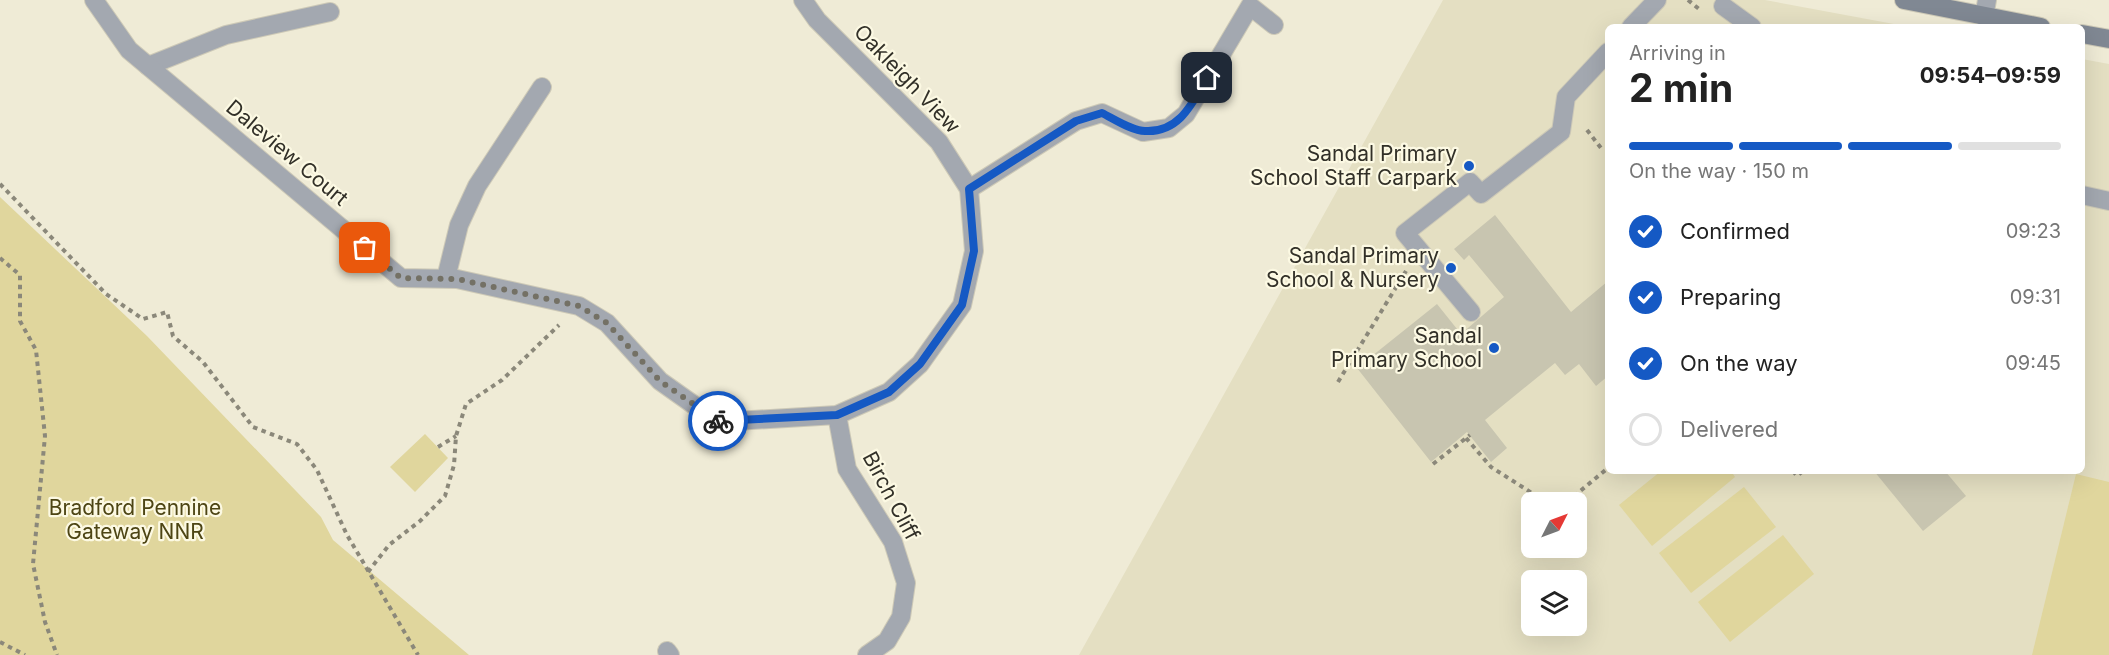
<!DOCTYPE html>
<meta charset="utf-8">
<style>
body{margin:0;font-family:Inter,sans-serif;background:#f2f2f2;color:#222;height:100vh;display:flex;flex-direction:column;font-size:22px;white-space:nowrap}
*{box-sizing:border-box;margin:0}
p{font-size:20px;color:#767676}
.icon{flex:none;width:33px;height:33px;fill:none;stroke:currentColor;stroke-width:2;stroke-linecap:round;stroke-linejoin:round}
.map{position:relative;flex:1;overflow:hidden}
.details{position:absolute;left:1605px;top:24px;width:480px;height:450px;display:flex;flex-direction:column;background:#fff;border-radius:9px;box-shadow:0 6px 24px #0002}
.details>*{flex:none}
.needle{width:39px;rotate:48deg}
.tools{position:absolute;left:1521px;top:492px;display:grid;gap:12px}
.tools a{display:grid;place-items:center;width:66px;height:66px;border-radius:9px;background:#fff;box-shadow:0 6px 24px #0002;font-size:30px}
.pin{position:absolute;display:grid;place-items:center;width:51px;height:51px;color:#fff;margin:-26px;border-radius:12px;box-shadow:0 3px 9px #0006}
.courier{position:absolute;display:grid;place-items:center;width:60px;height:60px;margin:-30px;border:4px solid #1559c4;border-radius:50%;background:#fff;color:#222;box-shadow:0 2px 8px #0007}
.headline em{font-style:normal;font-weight:700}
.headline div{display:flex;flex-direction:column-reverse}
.headline{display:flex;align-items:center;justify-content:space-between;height:102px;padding:0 24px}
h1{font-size:39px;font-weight:700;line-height:45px}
.bar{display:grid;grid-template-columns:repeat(4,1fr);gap:9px 6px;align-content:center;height:72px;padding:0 24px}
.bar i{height:8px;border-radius:4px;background:#e0e0e0}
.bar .current{background:#1559c4}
.bar p{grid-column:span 4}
ol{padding:0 24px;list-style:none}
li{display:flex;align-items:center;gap:18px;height:66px}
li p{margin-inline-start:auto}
li .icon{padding:6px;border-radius:50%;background:#1559c4;color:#fff;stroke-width:4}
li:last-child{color:#767676}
li i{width:33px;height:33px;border:3px solid #e0e0e0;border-radius:50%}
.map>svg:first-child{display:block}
</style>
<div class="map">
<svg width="2109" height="655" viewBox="0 0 2109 655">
<rect width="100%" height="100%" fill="#efebd6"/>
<path fill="#e4dfc2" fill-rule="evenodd" d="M1443 0H1765L1910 27H1608V471H2082V59L2109 64V655H1079ZM1532 502H1576V548H1532ZM1532 580H1576V626H1532Z"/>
<g fill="#e0d69d">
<path d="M0 197 147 336 321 517 333 540 469 655H0Z"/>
<path d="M425 434 448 458 415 492 390 467Z"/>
<path d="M1661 471H1731L1735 477 1652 546 1619 505Z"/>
<path d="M2076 474 2109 482V655H2032Z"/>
<path d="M1744 487 1776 527 1691 593 1659 553Z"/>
<path d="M1783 535 1814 574 1730 642 1698 602Z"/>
</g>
<g fill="#c8c5b0">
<path d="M1495 215 1571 312 1608 281V376L1596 386 1579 364 1565 375 1555 363 1485 420 1507 448 1491 462 1467 432 1431 462 1357 368 1437 304 1461 334 1504 297 1469 255 1464 260 1454 249Z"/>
<path d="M1874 471H1945L1966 496 1923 531Z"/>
</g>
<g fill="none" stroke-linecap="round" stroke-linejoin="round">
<defs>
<g id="lane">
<path d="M1723 6 1752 27"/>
<path d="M148 66 226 35 330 12"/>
<path d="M2082 195 2109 201"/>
</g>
<g id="street">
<path d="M94 0 129 50 401 278 457 279 579 306 607 323 660 381 718 422 837 415 889 392 920 364 962 305 974 251 969 189 939 142 817 20 803 0"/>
<path d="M1984 17 1987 0"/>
<path d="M1631 27 1657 0"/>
<path d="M969 189 1076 121 1102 113 1143 132 1169 128 1186 114 1250 6 1274 25"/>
<path d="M446 278 459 225 477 186 542 87"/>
<path d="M1471 312 1405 233 1470 182 1481 194 1561 132 1566 97 1608 52"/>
<path d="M837 415 847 469 893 542 906 583 901 617 887 641 867 655"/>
<path d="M667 651 670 655"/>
</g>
<g id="secondary">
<path d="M1904 0 2041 27"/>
<path d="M2082 34 2109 39"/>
</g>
</defs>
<use href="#lane" stroke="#cdc9b7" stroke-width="20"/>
<use href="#street" stroke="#cdc9b7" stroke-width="20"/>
<use href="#secondary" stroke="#cdc9b7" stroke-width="20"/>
<g stroke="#8b887a" stroke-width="4" stroke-dasharray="4.5 4.5" stroke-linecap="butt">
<path d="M1688 0 1699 9"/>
<path d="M1587 130 1601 148"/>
<path d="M0 184 106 294 143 319 167 312 173 336 203 362 253 427 297 444 317 470 347 535 418 655"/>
<path d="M0 258 20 275V321L36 350 45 436 33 564 45 622 57 655"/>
<path d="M1338 382 1406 271"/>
<path d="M1466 438 1491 467 1546 502"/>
<path d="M438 447 456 436"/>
<path d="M1433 464 1470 435"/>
<path d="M1793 471 1797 476 1803 471"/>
<path d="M1567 502 1608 468"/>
<path d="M368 572 389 545 420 521 445 496 454 465 456 436 466 404 502 380 559 325"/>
<path d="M0 642 25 655"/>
</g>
<use href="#lane" stroke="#a3a8b0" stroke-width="18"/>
<use href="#street" stroke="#a3a8b0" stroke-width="18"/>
<use href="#secondary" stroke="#808893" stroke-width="18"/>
</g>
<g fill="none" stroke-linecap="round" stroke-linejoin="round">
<path stroke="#747165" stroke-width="6" stroke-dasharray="0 10.8" d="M365 248 401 278 457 279 579 306 607 323 660 381 718 421"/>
<path stroke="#1559c4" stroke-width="8" d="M718 421 837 415 889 392 920 364 962 305 974 251 969 189 1076 121 1102 113C1114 119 1132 131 1145 131 1179 133 1192 104 1207 78"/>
</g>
<g fill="#1559c4" stroke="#fcf9e3" stroke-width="2">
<circle cx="1469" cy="166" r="6"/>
<circle cx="1451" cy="268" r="6"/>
<circle cx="1494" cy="348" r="6"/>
</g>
<g text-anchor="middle" stroke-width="4.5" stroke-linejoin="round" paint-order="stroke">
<g font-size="21" fill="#323028" stroke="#fcf9e3">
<text transform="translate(907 79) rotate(46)" y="7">Oakleigh View</text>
<text transform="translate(287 153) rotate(40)" y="7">Daleview Court</text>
<text transform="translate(891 496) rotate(62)" y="7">Birch Cliff</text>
</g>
<g font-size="21" fill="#323028" stroke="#fcf9e3" text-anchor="end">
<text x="1457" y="161">Sandal Primary<tspan x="1457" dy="24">School Staff Carpark</tspan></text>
<text x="1439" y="263">Sandal Primary<tspan x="1439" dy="24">School &amp; Nursery</tspan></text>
<text x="1482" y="343">Sandal<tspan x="1482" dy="24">Primary School</tspan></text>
</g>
<g font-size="21" fill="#4d4514" stroke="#fcf9e3">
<text x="135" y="515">Bradford Pennine<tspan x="135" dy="24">Gateway NNR</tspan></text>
</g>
</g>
</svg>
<div class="tools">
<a><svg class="needle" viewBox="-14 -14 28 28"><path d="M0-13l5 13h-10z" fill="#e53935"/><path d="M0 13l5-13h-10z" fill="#767676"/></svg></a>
<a><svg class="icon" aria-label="layers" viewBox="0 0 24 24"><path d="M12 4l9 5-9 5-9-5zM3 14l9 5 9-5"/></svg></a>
</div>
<div class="pin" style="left:365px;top:248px;background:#ea580c"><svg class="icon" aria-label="bag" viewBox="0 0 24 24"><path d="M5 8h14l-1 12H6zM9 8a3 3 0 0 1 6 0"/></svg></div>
<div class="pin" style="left:1207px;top:78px;background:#1f2937"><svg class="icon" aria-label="home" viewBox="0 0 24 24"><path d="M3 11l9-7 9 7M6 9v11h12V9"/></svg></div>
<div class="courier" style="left:718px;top:421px"><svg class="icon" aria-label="bike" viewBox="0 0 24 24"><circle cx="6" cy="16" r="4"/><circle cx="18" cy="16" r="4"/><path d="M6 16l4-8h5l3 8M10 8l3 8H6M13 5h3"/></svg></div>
<section class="details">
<div class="headline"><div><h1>2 min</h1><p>Arriving in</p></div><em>09:54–09:59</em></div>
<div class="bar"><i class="current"></i><i class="current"></i><i class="current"></i><i></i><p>On the way · 150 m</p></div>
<ol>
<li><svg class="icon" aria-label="check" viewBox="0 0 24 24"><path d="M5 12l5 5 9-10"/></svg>Confirmed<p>09:23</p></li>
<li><svg class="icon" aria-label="check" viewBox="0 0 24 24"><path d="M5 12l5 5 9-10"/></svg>Preparing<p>09:31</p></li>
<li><svg class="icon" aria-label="check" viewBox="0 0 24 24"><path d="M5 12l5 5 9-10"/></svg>On the way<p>09:45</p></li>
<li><i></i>Delivered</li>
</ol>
</section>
</div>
